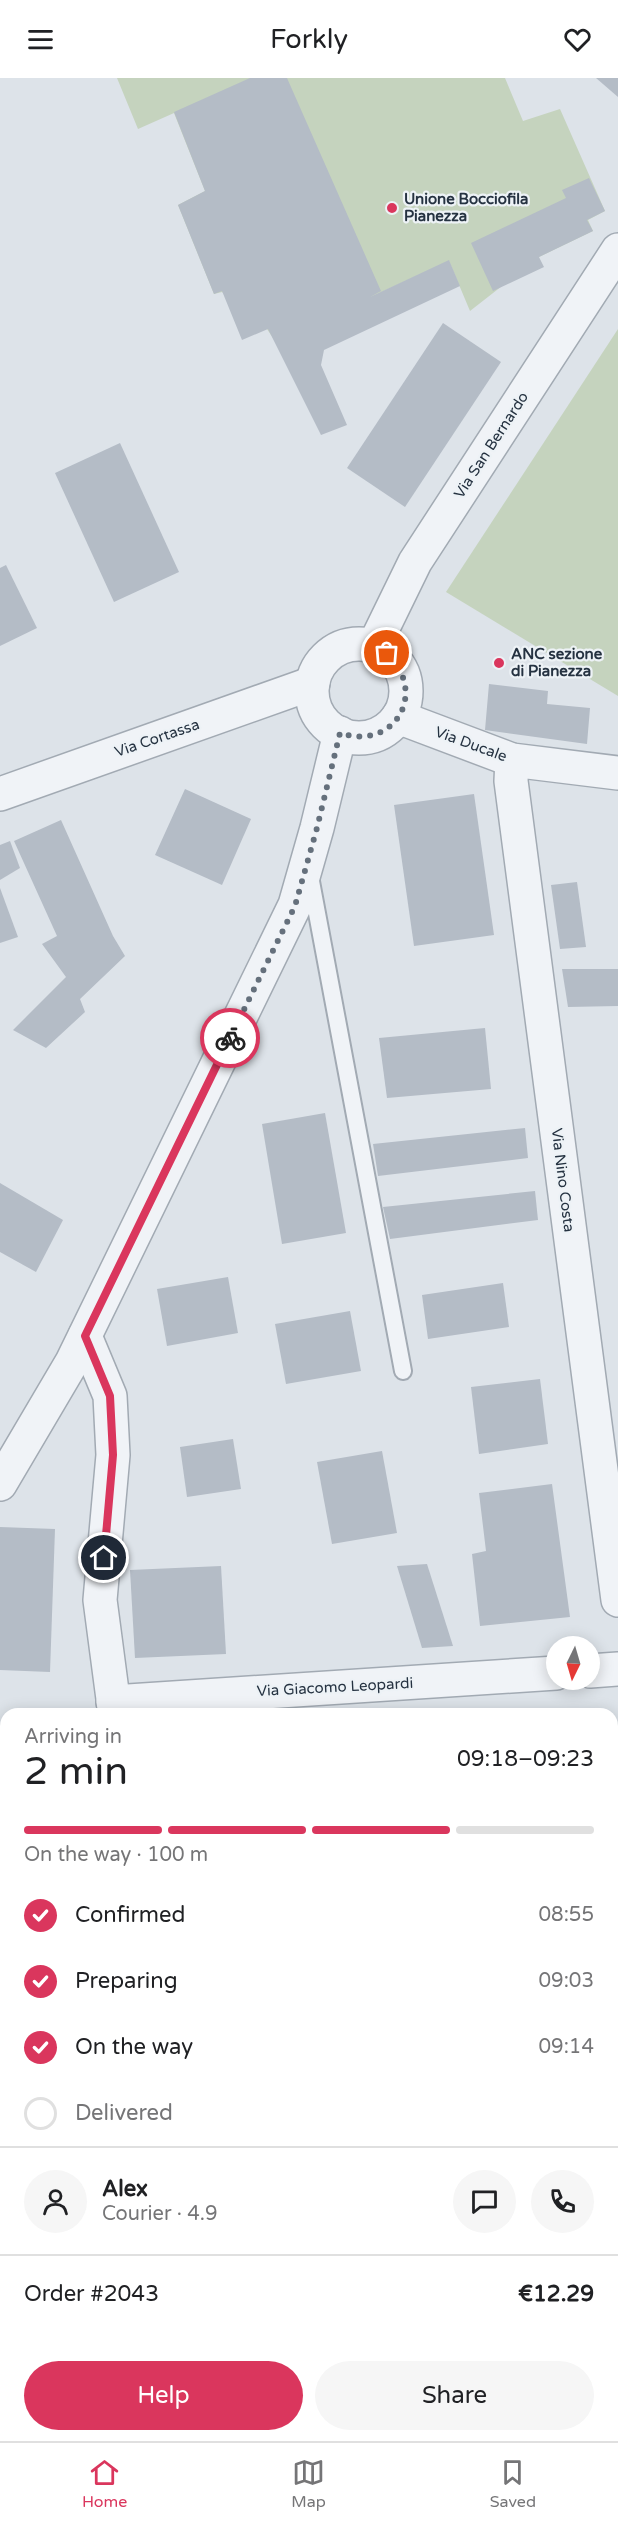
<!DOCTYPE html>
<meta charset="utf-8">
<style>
body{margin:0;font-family:"Varela Round",sans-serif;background:#f6f6f6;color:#202124;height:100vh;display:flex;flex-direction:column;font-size:22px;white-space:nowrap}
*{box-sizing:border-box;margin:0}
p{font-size:20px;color:#757577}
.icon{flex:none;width:33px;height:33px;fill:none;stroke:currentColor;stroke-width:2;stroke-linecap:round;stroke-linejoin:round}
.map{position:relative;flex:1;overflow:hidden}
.side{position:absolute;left:0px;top:1630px;width:618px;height:734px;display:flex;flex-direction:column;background:#fff;border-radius:18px 18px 0 0;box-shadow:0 3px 15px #0003}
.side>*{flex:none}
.needle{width:39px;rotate:185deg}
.buttons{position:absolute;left:546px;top:1558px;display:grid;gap:12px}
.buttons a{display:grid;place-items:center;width:54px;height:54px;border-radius:50%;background:#fff;box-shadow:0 3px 15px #0003;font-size:30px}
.pin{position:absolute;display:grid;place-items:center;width:51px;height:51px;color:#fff;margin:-26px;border:3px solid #fff;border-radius:50%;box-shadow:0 2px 6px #0007}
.courier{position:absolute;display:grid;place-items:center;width:60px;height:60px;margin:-30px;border:4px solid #da365d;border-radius:50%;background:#fff;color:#222;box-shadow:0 2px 8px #0007}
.headline em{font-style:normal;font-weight:600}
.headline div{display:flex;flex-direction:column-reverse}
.headline{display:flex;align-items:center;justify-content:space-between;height:102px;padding:0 24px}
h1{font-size:39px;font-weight:600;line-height:45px}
.bar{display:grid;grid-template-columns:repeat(4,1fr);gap:9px 6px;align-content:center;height:72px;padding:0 24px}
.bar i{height:8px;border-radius:4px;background:#e0e0e0}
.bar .on{background:#da365d}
.bar p{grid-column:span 4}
.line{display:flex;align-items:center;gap:15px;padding:0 24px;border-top:2px solid #e0e0e0}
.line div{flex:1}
.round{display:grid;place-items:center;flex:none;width:63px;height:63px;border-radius:32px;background:#f6f6f6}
ol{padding:0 24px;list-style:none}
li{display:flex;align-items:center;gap:18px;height:66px}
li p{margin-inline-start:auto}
li .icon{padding:6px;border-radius:50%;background:#da365d;color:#fff;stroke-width:4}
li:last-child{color:#757577}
li i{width:33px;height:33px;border:3px solid #e0e0e0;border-radius:50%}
.primary-button{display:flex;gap:12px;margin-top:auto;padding:12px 24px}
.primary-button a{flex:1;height:69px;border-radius:36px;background:#da365d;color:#fff;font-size:24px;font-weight:600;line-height:69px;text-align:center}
.primary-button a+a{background:#f6f6f6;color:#202124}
header{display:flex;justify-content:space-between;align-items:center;height:78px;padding:0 24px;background:#fff;font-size:27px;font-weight:600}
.tabs{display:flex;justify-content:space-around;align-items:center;height:84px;border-top:2px solid #e0e0e0;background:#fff;font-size:16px;color:#757577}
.tabs a{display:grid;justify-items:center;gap:3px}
.tabs .on{color:#da365d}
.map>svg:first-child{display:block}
</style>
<header><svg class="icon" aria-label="menu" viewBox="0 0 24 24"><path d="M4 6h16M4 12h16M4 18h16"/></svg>Forkly<svg class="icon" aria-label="heart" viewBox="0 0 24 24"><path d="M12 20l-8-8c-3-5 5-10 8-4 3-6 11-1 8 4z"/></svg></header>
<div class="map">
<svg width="618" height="2363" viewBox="0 0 618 2363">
<rect width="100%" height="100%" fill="#dde3e9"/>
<g fill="#c5d3be">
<path d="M117 0H505L523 43 560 31 605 133 588 142 593 153 539 179 470 233 449 183 275 263 267 251 222 214 214 216 178 127 205 113 174 35 138 51Z"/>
<path d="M618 251V618L446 514Z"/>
</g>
<g fill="#b4bcc6">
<path d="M250 0H287L381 213 370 219 449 182 460 208 324 272 321 287 347 347 321 357 268 251 242 262 222 213 214 216 178 127 205 113 174 34Z"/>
<path d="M596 0H618V19Z"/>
<path d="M589 100 605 133 587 142 593 153 539 179 544 189 493 213 471 165 566 120 562 112Z"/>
<path d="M443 245 501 284 405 429 347 390Z"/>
<path d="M120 365 179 494 114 524 55 395Z"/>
<path d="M6 487 37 550 0 568V490Z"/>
<path d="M489 606 548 613 547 626 590 630 587 666 485 652Z"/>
<path d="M185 711 251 741 222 807 155 777Z"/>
<path d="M474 716 494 857 414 868 394 727Z"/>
<path d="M61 742 113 858 125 878 80 921 85 934 46 970 13 952 66 899 42 866 57 858 14 763Z"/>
<path d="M10 763 20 790 0 802V767Z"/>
<path d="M577 804 586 869 560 871 551 807Z"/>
<path d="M0 810 18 859 0 865Z"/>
<path d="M562 891H618V928L568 929Z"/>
<path d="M485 950 491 1011 387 1020 379 960Z"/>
<path d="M325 1035 346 1155 282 1166 262 1046Z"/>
<path d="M525 1050 528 1080 378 1098 373 1066Z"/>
<path d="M0 1105 63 1142 36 1194 0 1174Z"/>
<path d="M535 1113 538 1142 390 1161 383 1129Z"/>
<path d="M228 1199 238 1255 167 1268 157 1211Z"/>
<path d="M503 1205 509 1249 428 1261 422 1217Z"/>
<path d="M350 1233 361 1293 286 1306 275 1246Z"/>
<path d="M540 1301 548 1366 479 1376 471 1309Z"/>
<path d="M233 1361 241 1411 187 1419 180 1369Z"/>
<path d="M382 1373 397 1455 332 1466 317 1384Z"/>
<path d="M552 1406 570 1539 480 1548 472 1476 486 1473 479 1415Z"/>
<path d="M0 1449 55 1451 50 1594 0 1592Z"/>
<path d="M427 1486 453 1568 422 1570 397 1488Z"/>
<path d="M221 1488 226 1576 135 1580 130 1492Z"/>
<path d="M6 1692V1778L0 1779V1693Z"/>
<path d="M6 1843V1914H0V1844Z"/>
<path d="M618 1898V1925L612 1926V1899Z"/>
<path d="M6 2074V2154H0V2075Z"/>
<path d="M261 2358H323V2363H262Z"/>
<path d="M395 2358H473L475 2363H396Z"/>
<path d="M521 2358H604L606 2363H523Z"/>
</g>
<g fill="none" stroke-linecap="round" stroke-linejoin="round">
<defs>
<path id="service" d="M310 798 403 1293"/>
<g id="minor">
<circle cx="359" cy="613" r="47"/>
<path d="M374 568 415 484 618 172"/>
<path d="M398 639 512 682 618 695"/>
<path d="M512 682 511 703 618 1522"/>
<path d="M0 716 313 605"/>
<path d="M85 1258 110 1318 113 1377 100 1522 115 1636"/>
<path d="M0 1406 72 1284 295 827 317 750 340 655"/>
<path d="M590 1593 618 1591"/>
<path d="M113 1624 556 1595"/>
<path d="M612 2203H618"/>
<path d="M0 2208H6"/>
<path d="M215 2358 216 2363"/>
</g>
</defs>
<use href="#service" stroke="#a2aab3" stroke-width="20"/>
<use href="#minor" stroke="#a2aab3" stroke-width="36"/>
<use href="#service" stroke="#f0f3f7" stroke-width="16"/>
<use href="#minor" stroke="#f0f3f7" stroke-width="33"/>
</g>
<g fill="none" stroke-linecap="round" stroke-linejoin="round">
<path stroke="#65707c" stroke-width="6" stroke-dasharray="0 10.8" d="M230 960 295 828 317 750 340 655C394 673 429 616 387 575"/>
<path stroke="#da365d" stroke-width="8" d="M104 1480 113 1377 110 1318 85 1258 230 960"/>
</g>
<g fill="#da365d" stroke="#edf2f6" stroke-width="2">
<circle cx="392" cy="130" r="6"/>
<circle cx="499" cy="585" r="6"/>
</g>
<g text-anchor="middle" stroke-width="4.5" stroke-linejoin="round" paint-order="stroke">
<g font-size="15" font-weight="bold" fill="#253241" stroke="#edf2f6" text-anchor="start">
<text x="404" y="126">Unione Bocciofila<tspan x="404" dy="17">Pianezza</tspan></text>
<text x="511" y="581">ANC sezione<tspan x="511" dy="17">di Pianezza</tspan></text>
</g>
<g font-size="15" fill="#253241" stroke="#edf2f6">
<text transform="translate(491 367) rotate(-57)" y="5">Via San Bernardo</text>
<text transform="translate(157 660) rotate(-19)" y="5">Via Cortassa</text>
<text transform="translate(471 666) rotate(20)" y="5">Via Ducale</text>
<text transform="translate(563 1102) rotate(83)" y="5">Via Nino Costa</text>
<text transform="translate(335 1609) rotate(-3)" y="5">Via Giacomo Leopardi</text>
</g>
</g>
</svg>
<div class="buttons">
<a><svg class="needle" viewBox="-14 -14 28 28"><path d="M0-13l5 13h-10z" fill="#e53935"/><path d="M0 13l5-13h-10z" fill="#757577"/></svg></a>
</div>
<div class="pin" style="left:387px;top:575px;background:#ea580c"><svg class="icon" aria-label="bag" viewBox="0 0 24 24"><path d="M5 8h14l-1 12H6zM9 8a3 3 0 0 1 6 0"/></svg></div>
<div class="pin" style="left:104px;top:1480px;background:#1f2937"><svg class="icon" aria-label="home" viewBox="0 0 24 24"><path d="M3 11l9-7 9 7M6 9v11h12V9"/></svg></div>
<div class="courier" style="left:230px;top:960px"><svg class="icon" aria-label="bike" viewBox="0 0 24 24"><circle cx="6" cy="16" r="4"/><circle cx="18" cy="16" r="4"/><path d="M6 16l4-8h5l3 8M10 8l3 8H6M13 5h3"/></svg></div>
<section class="side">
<div class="headline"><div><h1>2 min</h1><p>Arriving in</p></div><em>09:18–09:23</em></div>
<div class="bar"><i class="on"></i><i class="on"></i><i class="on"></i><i></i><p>On the way · 100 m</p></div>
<ol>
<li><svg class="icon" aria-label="check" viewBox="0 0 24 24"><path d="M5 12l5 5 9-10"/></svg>Confirmed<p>08:55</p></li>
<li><svg class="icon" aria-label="check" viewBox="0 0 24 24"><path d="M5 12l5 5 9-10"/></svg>Preparing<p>09:03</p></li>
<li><svg class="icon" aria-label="check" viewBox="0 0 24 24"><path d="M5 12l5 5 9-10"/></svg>On the way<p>09:14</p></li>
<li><i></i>Delivered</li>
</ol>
<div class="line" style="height:108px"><a class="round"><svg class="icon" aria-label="person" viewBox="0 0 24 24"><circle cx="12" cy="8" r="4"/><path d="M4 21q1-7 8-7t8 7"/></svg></a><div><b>Alex</b><p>Courier · 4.9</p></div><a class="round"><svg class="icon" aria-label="chat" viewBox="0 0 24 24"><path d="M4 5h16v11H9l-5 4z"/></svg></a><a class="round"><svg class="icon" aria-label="phone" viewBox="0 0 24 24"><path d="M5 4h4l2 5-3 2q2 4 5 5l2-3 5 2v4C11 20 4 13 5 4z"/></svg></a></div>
<div class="line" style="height:78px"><div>Order #2043</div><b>€12.29</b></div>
<div class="primary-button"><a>Help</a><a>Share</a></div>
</section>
</div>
<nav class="tabs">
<a class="on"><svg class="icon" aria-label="home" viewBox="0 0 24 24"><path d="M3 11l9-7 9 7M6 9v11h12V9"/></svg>Home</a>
<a><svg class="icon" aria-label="map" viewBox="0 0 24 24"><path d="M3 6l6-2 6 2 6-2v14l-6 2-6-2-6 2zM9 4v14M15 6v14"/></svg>Map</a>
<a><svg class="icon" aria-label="saved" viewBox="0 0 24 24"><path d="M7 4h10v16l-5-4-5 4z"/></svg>Saved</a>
</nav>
